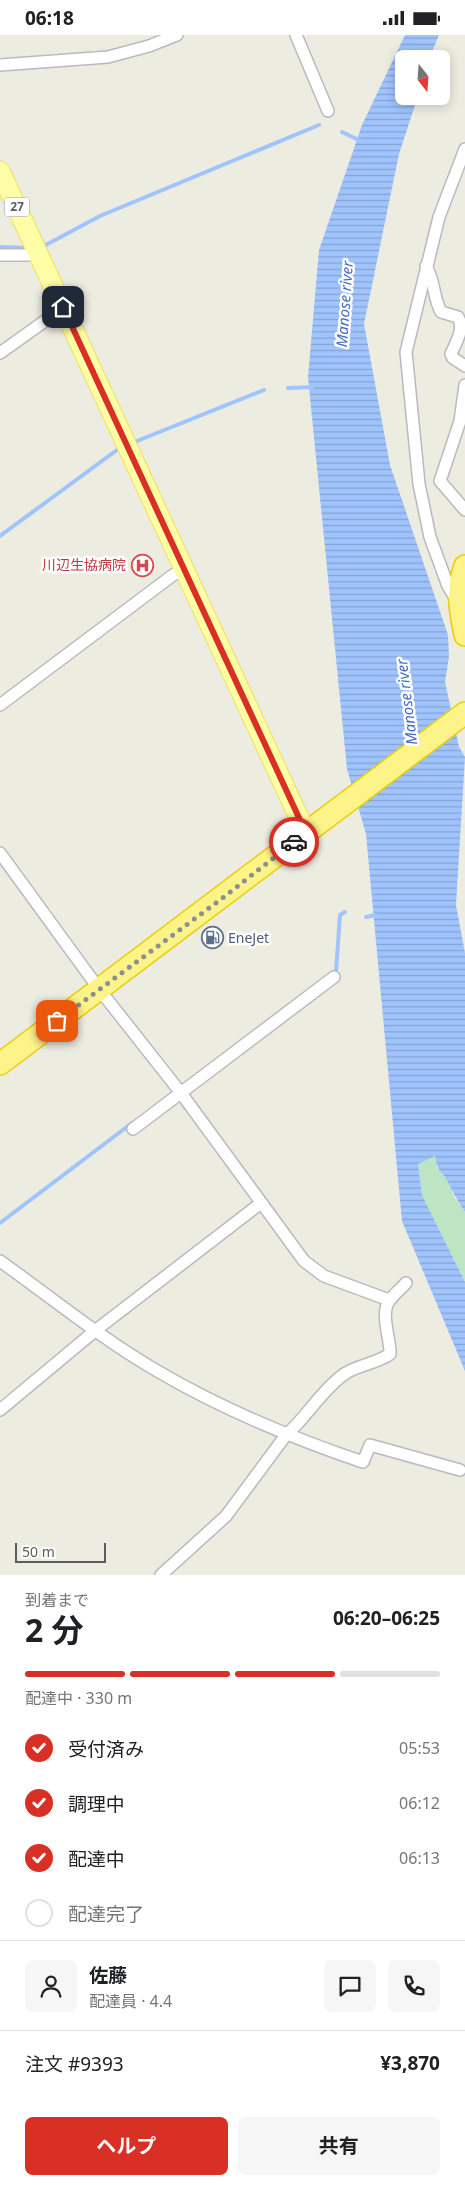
<!DOCTYPE html>
<html lang="ja">
<meta charset="utf-8">
<style>
body{margin:0;font-family:"Noto Sans","Noto Sans JP",sans-serif;background:#f6f6f6;color:#202124;height:100vh;display:flex;flex-direction:column;font-size:19px;white-space:nowrap}
*{box-sizing:border-box;margin:0}
p{font-size:16px;color:#757577}
.icon{flex:none;width:28px;height:28px;fill:none;stroke:currentColor;stroke-width:2;stroke-linecap:round;stroke-linejoin:round}
.map{position:relative;height:1540px;overflow:hidden}
.panel{display:flex;flex-direction:column;background:#fff;flex:1}
.panel>*{flex:none}
.needle{width:32px;rotate:163deg}
.fabs{position:absolute;left:395px;top:15px;display:grid;gap:10px}
.fabs a{display:grid;place-items:center;width:55px;height:55px;border-radius:8px;background:#fff;box-shadow:0 2px 12px #0003;font-size:25px}
.scale{position:absolute;left:15px;bottom:12px;width:91px;box-sizing:border-box;padding-left:5px;border:2px solid #5a5c62;border-top:0;font-size:14px;line-height:18px;white-space:nowrap;color:#5a5c62;-webkit-text-stroke:4px #fff;paint-order:stroke}
.pin{position:absolute;display:grid;place-items:center;width:42px;height:42px;color:#fff;margin:-21px;border-radius:10px;box-shadow:0 2px 8px #0006}
.courier{position:absolute;display:grid;place-items:center;width:50px;height:50px;margin:-25px;border:4px solid #d93025;border-radius:50%;background:#fff;color:#222;box-shadow:0 1px 6px #0007}
.head em{font-style:normal;font-weight:700}
.head div{display:flex;flex-direction:column-reverse}
.head{display:flex;align-items:center;justify-content:space-between;height:85px;padding:0 25px}
h1{font-size:32px;font-weight:700;line-height:38px}
.bar{display:grid;grid-template-columns:repeat(4,1fr);gap:8px 5px;align-content:center;height:60px;padding:0 25px}
.bar i{height:6px;border-radius:4px;background:#e0e0e0}
.bar .selected{background:#d93025}
.bar p{grid-column:span 4}
.line{display:flex;align-items:center;gap:12px;padding:0 25px;border-top:1px solid #e0e0e0}
.line div{flex:1}
.round{display:grid;place-items:center;flex:none;width:52px;height:52px;border-radius:8px;background:#f6f6f6}
ol{padding:0 25px;list-style:none}
li{display:flex;align-items:center;gap:15px;height:55px}
li p{margin-inline-start:auto}
li .icon{padding:5px;border-radius:50%;background:#d93025;color:#fff;stroke-width:4}
li:last-child{color:#757577}
li i{width:28px;height:28px;border:2px solid #e0e0e0;border-radius:50%}
.button{display:flex;gap:10px;margin-top:auto;padding:10px 25px}
.button a{flex:1;height:58px;border-radius:8px;background:#d93025;color:#fff;font-size:20px;font-weight:700;line-height:58px;text-align:center}
.button a+a{background:#f6f6f6;color:#202124}
.status{display:flex;justify-content:space-between;align-items:center;height:35px;padding:0 25px;background:#fff;direction:ltr}
.status svg{height:14px;fill:currentColor}
.map>svg:first-child{display:block}
</style>
<div class="status"><b>06:18</b><svg viewBox="0 0 49 12"><path d="M0 12V9h3v3zM5 12V6h3v6zM10 12V3h3v9zM15 12V0h3v12zM26 1h20v11H26zM47 4h2v5h-2z"/></svg></div>
<div class="map">
<svg width="465" height="1540" viewBox="0 0 465 1540">
<defs>
<pattern id="water-rules" width="6" height="5" patternUnits="userSpaceOnUse" patternTransform="scale(1.25)"><rect width="6" height="5" fill="#a0c4fe"/><path d="M0 2.5h6" fill="none" stroke="#85a2d1"/></pattern>
</defs>
<rect width="100%" height="100%" fill="#edece1"/>
<path fill="#bde5c4" d="M435 1121 437 1133 449 1147 454 1162 465 1177V1247L422 1160 418 1128Z"/>
<path fill="url(#water-rules)" d="M405 0H439L429 24H404V61H418L399 119 364 289 390 430 448 600 449 622 445 647 459 712 465 722 456 870 465 918V1177C458 1167 454 1159 449 1149 443 1135 438 1141 435 1121L418 1129 422 1160 465 1247V1336L402 1186 366 799 347 734 308 342 319 215 362 90Z"/>
<g fill="none" stroke-linecap="round" stroke-linejoin="round">
<g stroke="#a0c4fe" stroke-width="4">
<path d="M342 97 361 106"/>
<path d="M0 212 30 213"/>
<path d="M42 212 100 181 319 90"/>
<path d="M288 353 313 352"/>
<path d="M132 408 264 355"/>
<path d="M0 501 121 412"/>
<path d="M366 882 376 880"/>
<path d="M332 939 336 937 340 880 345 877"/>
<path d="M0 1188 132 1088"/>
</g>
<defs>
<g id="street">
<path d="M296 0 328 76"/>
<path d="M0 30 108 22 149 11 177 0"/>
<path d="M0 220H39"/>
<path d="M426 231C435 246 433 262 441 277L458 282C465 294 456 307 451 319L453 323 465 331"/>
<path d="M0 318 63 273"/>
<path d="M465 350 460 386 440 446 465 475"/>
<path d="M457 566 448 551 430 502 419 449 406 317 439 182 465 114"/>
<path d="M0 670 173 540 183 535"/>
<path d="M0 818 99 954 181 1058 304 1226 324 1241 389 1265"/>
<path d="M133 1094 334 942"/>
<path d="M0 1226C52 1263 103 1305 159 1337 224 1375 292 1403 363 1427L370 1410 460 1435"/>
<path d="M0 1375 96 1295 261 1168"/>
<path d="M161 1540 226 1481 286 1400C307 1382 320 1357 343 1340 356 1330 376 1329 390 1319 391 1305 379 1277 390 1265 394 1259 401 1254 406 1248"/>
</g>
<path id="primary" d="M0 136 306 798"/>
<g id="highway">
<path d="M465 531C456 555 460 575 465 600"/>
<path d="M0 1029 465 678"/>
</g>
</defs>
<use href="#street" stroke="#b9bac0" stroke-width="14"/>
<use href="#primary" stroke="#f0e157" stroke-width="21"/>
<use href="#highway" stroke="#eccd02" stroke-width="24"/>
<use href="#street" stroke="#fff" stroke-width="11"/>
<use href="#primary" stroke="#fdfea5" stroke-width="19"/>
<use href="#highway" stroke="#fcf389" stroke-width="21"/>
</g>
<g fill="none" stroke-linecap="round" stroke-linejoin="round">
<path stroke="#8d8e8e" stroke-width="5" stroke-dasharray="0 9" d="M57 986 220 865 294 807"/>
<path stroke="#d93025" stroke-width="6" d="M63 272 306 798 294 807"/>
</g>
<defs>
<symbol id="hospital-ring" viewBox="-11 -11 22 22"><circle r="9.5" fill="#fff" stroke="#e0444e" stroke-width="1.5"/><path d="M-5-5h3v3.5h4V-5h3V5h-3V1.5h-4V5h-3Z" fill="#e0444e"/></symbol>
<symbol id="fuel-ring" viewBox="-11 -11 22 22"><circle r="9.5" fill="#fff" stroke="#5c6f8a" stroke-width="1.5"/><path d="M-5.5-6h7V0h2V4h1.3V-2.5L3-4.5l.8-.8L6-3V5H2.5V1h-1V6h-7ZM-4.2-4.7v3.2H.2V-4.7Z" fill="#5c6f8a"/></symbol>
</defs>
<g fill-rule="evenodd">
<use href="#hospital-ring" x="130" y="518" width="25" height="25"/>
<use href="#fuel-ring" x="200" y="890" width="25" height="25"/>
</g>
<g text-anchor="middle" stroke-width="5" stroke-linejoin="round" paint-order="stroke">
<rect fill="#fff" stroke="#8c8d91" stroke-width="1" x="4.5" y="162.5" width="25" height="19" rx="4"/>
<g font-size="12" font-weight="bold" fill="#5a5c62">
<text x="17" y="176">27</text>
</g>
<g font-size="14" fill="#be3a42" stroke="#fff" text-anchor="end">
<text x="126" y="535">川辺生協病院</text>
</g>
<g font-size="14" fill="#4e5e75" stroke="#fff" text-anchor="start">
<text x="228" y="908">EneJet</text>
</g>
<g font-size="15" font-style="italic" fill="#436ac1" stroke="#fff">
<text transform="translate(345 269) rotate(-86)" y="5">Manose river</text>
<text transform="translate(407 667) rotate(-97)" y="5">Manose river</text>
</g>
</g>
</svg>
<div class="fabs">
<a><svg class="needle" viewBox="-14 -14 28 28"><path d="M0-13l5 13h-10z" fill="#e53935"/><path d="M0 13l5-13h-10z" fill="#757577"/></svg></a>
</div>
<div class="scale">50 m</div>
<div class="pin" style="left:57px;top:986px;background:#ea580c"><svg class="icon" aria-label="bag" viewBox="0 0 24 24"><path d="M5 8h14l-1 12H6zM9 8a3 3 0 0 1 6 0"/></svg></div>
<div class="pin" style="left:63px;top:272px;background:#1f2937"><svg class="icon" aria-label="home" viewBox="0 0 24 24"><path d="M3 11l9-7 9 7M6 9v11h12V9"/></svg></div>
<div class="courier" style="left:294px;top:807px"><svg class="icon" aria-label="car" viewBox="0 0 24 24"><path d="M5 17H2v-5l4-1 3-4h7l3 4 3 1v5h-3M9 17h6M6 11h13"/><circle cx="7" cy="17" r="2"/><circle cx="17" cy="17" r="2"/></svg></div>
</div>
<section class="panel">
<div class="head"><div><h1>2 分</h1><p>到着まで</p></div><em>06:20–06:25</em></div>
<div class="bar"><i class="selected"></i><i class="selected"></i><i class="selected"></i><i></i><p>配達中 · 330 m</p></div>
<ol>
<li><svg class="icon" aria-label="check" viewBox="0 0 24 24"><path d="M5 12l5 5 9-10"/></svg>受付済み<p>05:53</p></li>
<li><svg class="icon" aria-label="check" viewBox="0 0 24 24"><path d="M5 12l5 5 9-10"/></svg>調理中<p>06:12</p></li>
<li><svg class="icon" aria-label="check" viewBox="0 0 24 24"><path d="M5 12l5 5 9-10"/></svg>配達中<p>06:13</p></li>
<li><i></i>配達完了</li>
</ol>
<div class="line" style="height:90px"><a class="round"><svg class="icon" aria-label="person" viewBox="0 0 24 24"><circle cx="12" cy="8" r="4"/><path d="M4 21q1-7 8-7t8 7"/></svg></a><div><b>佐藤</b><p>配達員 · 4.4</p></div><a class="round"><svg class="icon" aria-label="chat" viewBox="0 0 24 24"><path d="M4 5h16v11H9l-5 4z"/></svg></a><a class="round"><svg class="icon" aria-label="phone" viewBox="0 0 24 24"><path d="M5 4h4l2 5-3 2q2 4 5 5l2-3 5 2v4C11 20 4 13 5 4z"/></svg></a></div>
<div class="line" style="height:65px"><div>注文 #9393</div><b>¥3,870</b></div>
<div class="button"><a>ヘルプ</a><a>共有</a></div>
</section>
